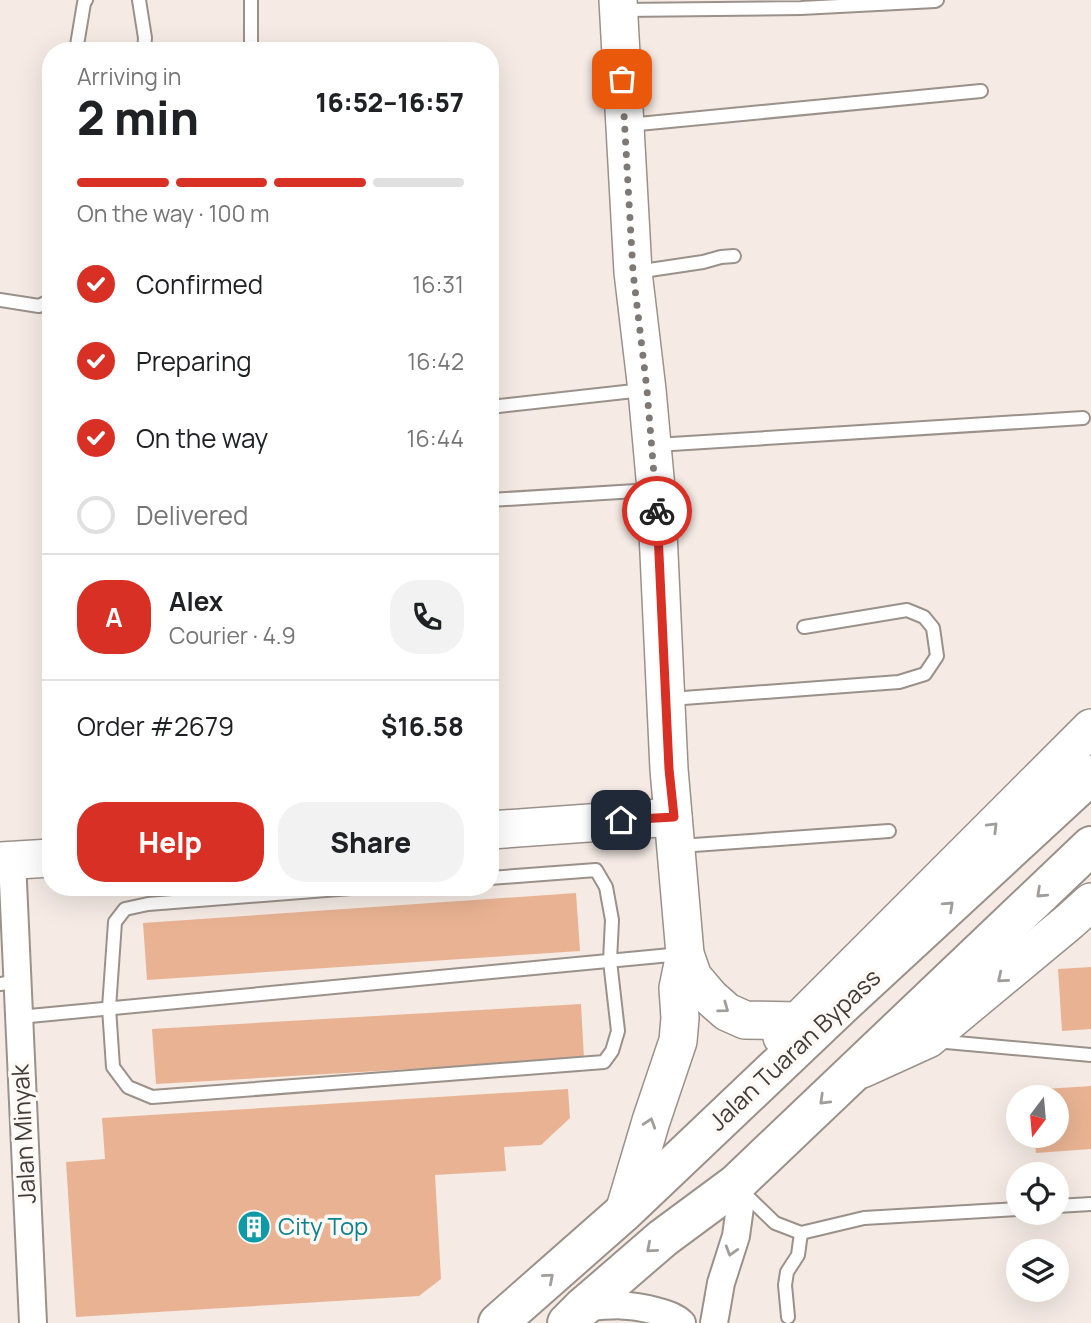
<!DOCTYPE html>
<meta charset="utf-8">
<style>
body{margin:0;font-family:Manrope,sans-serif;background:#f2f2f2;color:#202124;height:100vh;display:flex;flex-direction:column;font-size:26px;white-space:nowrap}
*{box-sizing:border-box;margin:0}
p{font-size:23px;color:#757577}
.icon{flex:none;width:38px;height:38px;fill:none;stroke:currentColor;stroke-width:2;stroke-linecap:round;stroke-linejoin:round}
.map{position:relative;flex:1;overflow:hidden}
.details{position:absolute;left:42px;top:42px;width:457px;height:854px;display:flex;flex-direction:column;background:#fff;border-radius:28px;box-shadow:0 7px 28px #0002}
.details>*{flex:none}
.needle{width:46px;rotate:196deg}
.buttons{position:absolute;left:1006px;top:1085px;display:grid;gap:14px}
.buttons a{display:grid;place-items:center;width:63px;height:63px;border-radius:50%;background:#fff;box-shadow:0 7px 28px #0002;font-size:35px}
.pin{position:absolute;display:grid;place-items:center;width:60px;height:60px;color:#fff;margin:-30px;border-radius:14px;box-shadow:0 4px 10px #0006}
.courier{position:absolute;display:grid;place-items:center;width:70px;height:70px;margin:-35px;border:5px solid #d93025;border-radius:50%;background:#fff;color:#222;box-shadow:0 2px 9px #0007}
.summary em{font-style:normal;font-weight:800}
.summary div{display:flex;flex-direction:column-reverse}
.summary{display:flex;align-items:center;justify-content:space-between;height:119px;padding:0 35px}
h1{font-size:46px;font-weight:800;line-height:52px}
.bar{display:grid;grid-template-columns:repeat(4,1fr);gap:10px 7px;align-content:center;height:84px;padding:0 35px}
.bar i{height:9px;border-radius:5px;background:#e0e0e0}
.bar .current{background:#d93025}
.bar p{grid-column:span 4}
.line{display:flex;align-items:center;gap:18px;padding:0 35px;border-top:2px solid #e0e0e0}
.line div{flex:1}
.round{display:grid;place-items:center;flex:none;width:74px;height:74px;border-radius:28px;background:#f2f2f2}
ol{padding:0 35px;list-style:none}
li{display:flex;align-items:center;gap:21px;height:77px}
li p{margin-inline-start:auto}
li .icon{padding:7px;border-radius:50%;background:#d93025;color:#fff;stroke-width:4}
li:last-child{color:#757577}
li i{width:38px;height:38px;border:4px solid #e0e0e0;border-radius:50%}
.button{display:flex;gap:14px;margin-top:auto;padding:14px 35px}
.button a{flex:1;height:80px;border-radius:28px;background:#d93025;color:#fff;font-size:28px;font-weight:800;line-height:80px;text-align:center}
.button a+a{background:#f2f2f2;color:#202124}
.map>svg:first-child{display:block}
</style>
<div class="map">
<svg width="1091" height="1323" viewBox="0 0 1091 1323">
<rect width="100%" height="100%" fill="#f5eae4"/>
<g fill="#e9b393">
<path d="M576 893 580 951 147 980 143 923Z"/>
<path d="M1091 967V1029L1062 1031 1058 969Z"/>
<path d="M581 1004 584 1059 156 1084 152 1029Z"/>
<path d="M1091 1086V1149L1036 1153 1034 1136H1057V1097H1030L1029 1090Z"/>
<path d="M568 1089 570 1118 541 1145 504 1147 506 1171 435 1175 441 1279 419 1296 76 1317 66 1162 105 1159 102 1118Z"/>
</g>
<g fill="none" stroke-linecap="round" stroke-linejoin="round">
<defs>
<g id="lane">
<path d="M139 0 145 38 144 51"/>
<path d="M622 10 801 8 935 1 937 0"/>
<path d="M76 51 84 3 86 0"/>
<path d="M251 51V0"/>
<path d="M628 125 981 91"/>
<path d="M636 272 703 262 721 257 734 256"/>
<path d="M0 300 39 306 51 300"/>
<path d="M490 407 643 390"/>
<path d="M656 445 1083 418"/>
<path d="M490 500 652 490"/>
<path d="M670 699 899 682 925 674 937 656 933 628 924 617 907 610 804 627"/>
<path d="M680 846 889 831"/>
<path d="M364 887 148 904 125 909 115 922 109 1008 113 1067 128 1087 152 1097 604 1062 612 1051 618 1031 610 961 612 920 606 887 596 870 490 878"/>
<path d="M0 984 18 981"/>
<path d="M19 1017 681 954"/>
<path d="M935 1041 1091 1055"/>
<path d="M741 1190 775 1223 801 1233 864 1218 1018 1209"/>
<path d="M1057 1206 1091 1204"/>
<path d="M788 1317 785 1285 787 1272 798 1255 801 1233"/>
</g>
<g id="street">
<path d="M12 860 33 1323"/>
<path d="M582 1308C611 1305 628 1303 656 1311 666 1314 675 1316 682 1323"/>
<path d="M714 1323 721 1283 736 1236 740 1207 736 1184"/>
</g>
<g id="secondary">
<path d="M618 0 633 272 647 390 656 489 669 769 685 954 693 977 710 997 727 1012 745 1020 798 1021"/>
<path d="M490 830 673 817"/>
<path d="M0 861 51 858"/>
<path d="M782 1037 1091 728"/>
<path d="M862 1069 928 1039 1070 921 1091 902"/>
<path d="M624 1212 651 1121 678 1041 680 1018 678 988 685 954"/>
</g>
<g id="highway">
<path d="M498 1323 624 1212 843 1004 1091 775"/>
<path d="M567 1323 582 1308 663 1238 736 1184 1091 846"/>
</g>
</defs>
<use href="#lane" stroke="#9b918b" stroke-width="16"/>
<use href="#street" stroke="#9b918b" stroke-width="30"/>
<use href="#secondary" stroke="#9b918b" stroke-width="40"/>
<use href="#highway" stroke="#9b918b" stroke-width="42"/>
<use href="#lane" stroke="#fff" stroke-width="12"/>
<use href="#street" stroke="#fff" stroke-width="26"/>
<use href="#secondary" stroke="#fff" stroke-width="37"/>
<use href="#highway" stroke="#fff" stroke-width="38"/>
</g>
<defs><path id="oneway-chevron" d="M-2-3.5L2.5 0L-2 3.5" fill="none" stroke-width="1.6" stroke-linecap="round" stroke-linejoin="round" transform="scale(1.75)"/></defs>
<g stroke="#a09e9c">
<use href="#oneway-chevron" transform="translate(993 827) rotate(-45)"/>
<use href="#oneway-chevron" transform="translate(1041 893) rotate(137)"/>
<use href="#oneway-chevron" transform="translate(949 906) rotate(-43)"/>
<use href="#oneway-chevron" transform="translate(1002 978) rotate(140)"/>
<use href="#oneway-chevron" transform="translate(724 1008) rotate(36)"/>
<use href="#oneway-chevron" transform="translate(824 1100) rotate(136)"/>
<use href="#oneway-chevron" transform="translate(650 1123) rotate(-72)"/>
<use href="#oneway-chevron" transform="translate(651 1248) rotate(139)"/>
<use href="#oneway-chevron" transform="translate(731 1251) rotate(107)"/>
<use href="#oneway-chevron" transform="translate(549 1278) rotate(-41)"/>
</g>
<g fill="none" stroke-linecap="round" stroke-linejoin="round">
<path stroke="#7f7975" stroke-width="7" stroke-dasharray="0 12.6" d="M622 79 633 272 647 390 657 511"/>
<path stroke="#d93025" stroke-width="9" d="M621 820 674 817 669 769 657 511"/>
</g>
<defs>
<symbol id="building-disc" viewBox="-11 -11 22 22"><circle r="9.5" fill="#0f9aa8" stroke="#fff9f5"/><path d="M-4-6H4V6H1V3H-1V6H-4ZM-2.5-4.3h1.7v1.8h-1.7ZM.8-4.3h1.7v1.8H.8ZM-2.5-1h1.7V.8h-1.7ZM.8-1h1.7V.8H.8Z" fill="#fff"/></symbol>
</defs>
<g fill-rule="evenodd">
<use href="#building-disc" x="235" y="1208" width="38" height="38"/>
</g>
<g text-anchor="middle" stroke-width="7" stroke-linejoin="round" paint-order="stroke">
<g font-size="24" fill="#403c39" stroke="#fff9f5">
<text transform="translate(795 1050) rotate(-43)" y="8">Jalan Tuaran Bypass</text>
<text transform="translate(24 1134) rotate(-93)" y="8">Jalan Minyak</text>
</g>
<g font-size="24" fill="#0d838f" stroke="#fff9f5" text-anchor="start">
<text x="278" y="1235">City Top</text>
</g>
</g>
</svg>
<div class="buttons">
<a><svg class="needle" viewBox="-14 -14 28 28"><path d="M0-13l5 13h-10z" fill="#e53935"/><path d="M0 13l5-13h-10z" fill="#757577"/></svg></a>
<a><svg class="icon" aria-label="locate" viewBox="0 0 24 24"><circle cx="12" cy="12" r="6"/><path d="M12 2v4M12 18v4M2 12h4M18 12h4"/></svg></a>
<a><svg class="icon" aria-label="layers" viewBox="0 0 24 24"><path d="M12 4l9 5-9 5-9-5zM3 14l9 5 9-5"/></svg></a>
</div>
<div class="pin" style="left:622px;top:79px;background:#ea580c"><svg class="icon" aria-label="bag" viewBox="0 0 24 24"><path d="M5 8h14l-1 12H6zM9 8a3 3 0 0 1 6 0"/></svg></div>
<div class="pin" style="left:621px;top:820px;background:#1f2937"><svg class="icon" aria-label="home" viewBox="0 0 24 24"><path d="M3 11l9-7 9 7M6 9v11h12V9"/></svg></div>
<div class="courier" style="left:657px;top:511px"><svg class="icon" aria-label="bike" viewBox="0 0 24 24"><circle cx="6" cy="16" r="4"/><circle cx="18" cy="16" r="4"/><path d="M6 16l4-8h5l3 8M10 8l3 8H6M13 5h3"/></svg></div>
<section class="details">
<div class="summary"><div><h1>2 min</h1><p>Arriving in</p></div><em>16:52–16:57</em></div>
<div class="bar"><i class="current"></i><i class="current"></i><i class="current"></i><i></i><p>On the way · 100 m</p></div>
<ol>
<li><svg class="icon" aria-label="check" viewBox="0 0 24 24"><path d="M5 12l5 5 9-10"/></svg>Confirmed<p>16:31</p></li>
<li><svg class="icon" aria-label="check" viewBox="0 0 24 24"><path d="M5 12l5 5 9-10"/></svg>Preparing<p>16:42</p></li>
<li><svg class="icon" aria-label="check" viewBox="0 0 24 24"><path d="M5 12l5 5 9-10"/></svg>On the way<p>16:44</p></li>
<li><i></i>Delivered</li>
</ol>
<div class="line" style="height:126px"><b class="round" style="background:#d93025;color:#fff">A</b><div><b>Alex</b><p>Courier · 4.9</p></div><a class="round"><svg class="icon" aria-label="phone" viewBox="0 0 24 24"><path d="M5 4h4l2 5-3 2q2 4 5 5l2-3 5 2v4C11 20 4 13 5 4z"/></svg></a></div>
<div class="line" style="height:91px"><div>Order #2679</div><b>$16.58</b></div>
<div class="button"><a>Help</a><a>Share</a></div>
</section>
</div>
